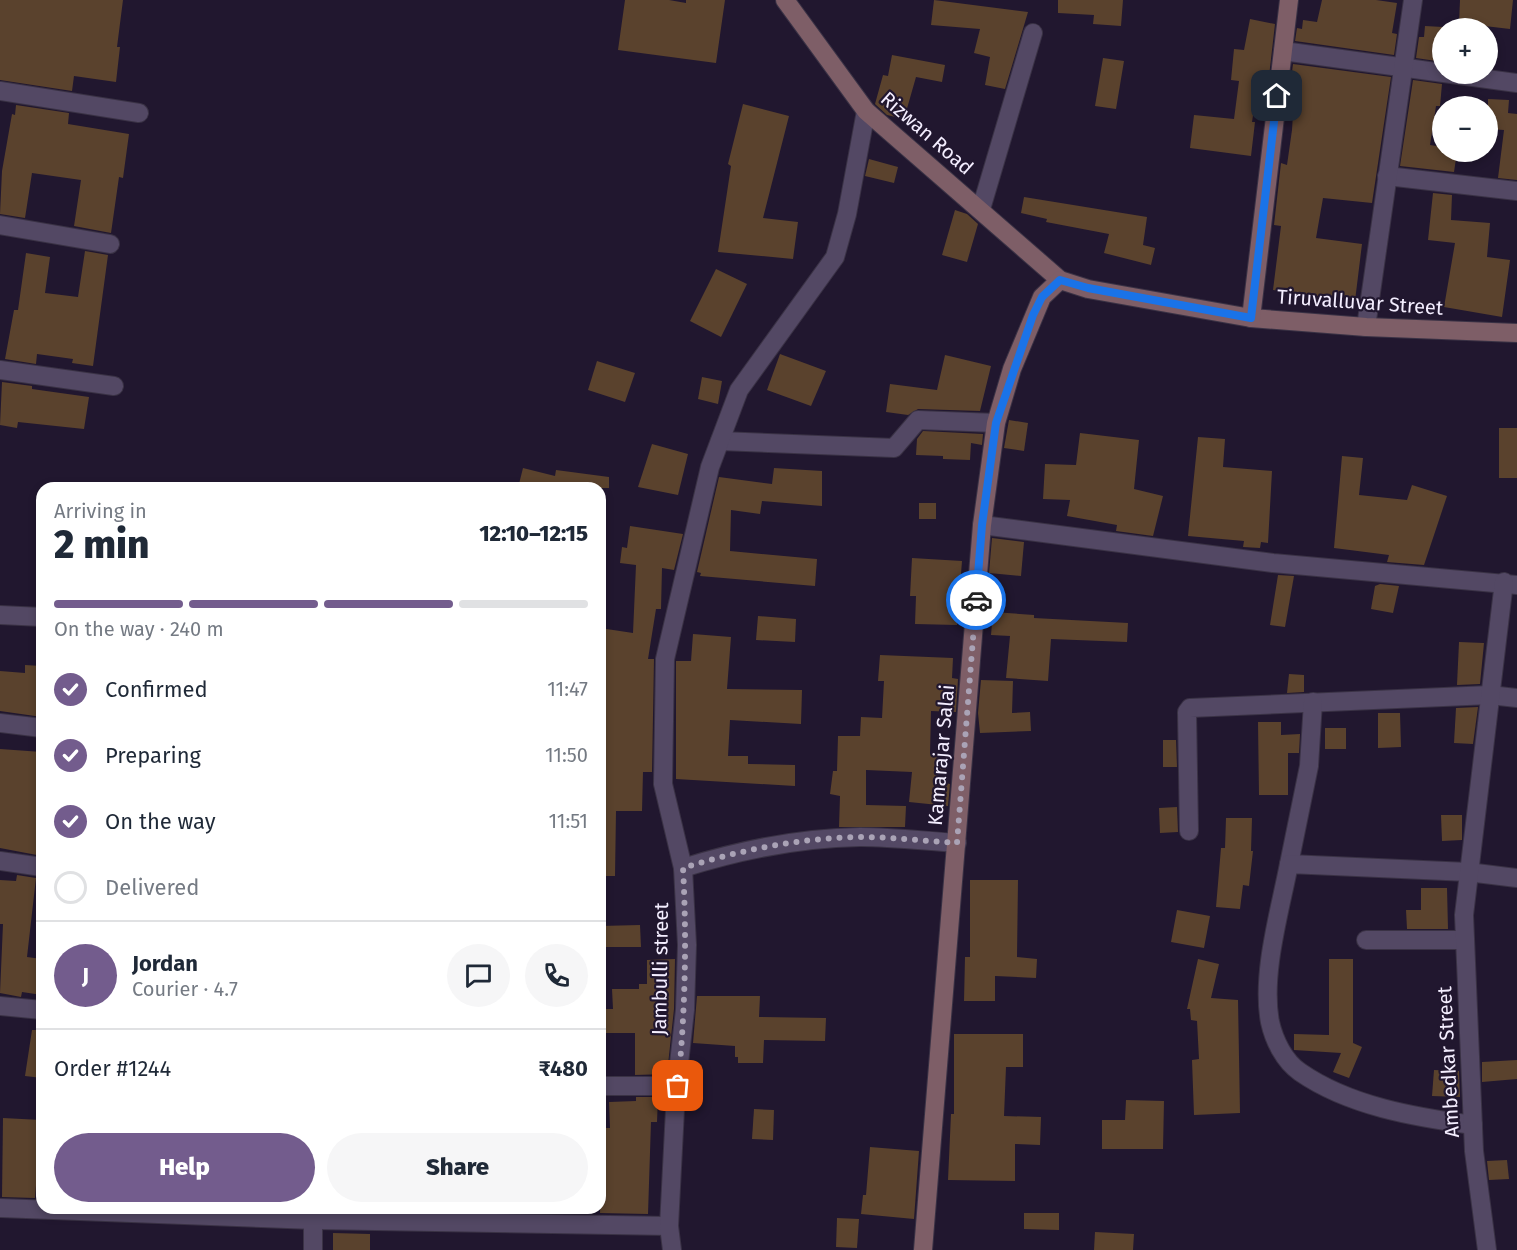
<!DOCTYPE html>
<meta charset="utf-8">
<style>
body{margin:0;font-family:"Fira Sans",sans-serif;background:#f6f6f7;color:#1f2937;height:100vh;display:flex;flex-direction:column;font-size:22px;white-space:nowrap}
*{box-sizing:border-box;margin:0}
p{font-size:20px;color:#747a83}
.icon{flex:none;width:33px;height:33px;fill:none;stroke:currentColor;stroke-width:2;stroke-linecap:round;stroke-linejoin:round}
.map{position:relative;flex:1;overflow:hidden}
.drawer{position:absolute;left:36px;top:482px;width:570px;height:732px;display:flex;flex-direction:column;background:#fff;border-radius:18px;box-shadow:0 3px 9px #0003}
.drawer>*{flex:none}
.controls{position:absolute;left:1432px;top:18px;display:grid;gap:12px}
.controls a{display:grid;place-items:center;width:66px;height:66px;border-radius:50%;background:#fff;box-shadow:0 3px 9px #0003;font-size:30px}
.pin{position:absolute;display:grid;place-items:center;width:51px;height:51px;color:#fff;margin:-26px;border-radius:12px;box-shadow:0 3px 9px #0006}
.courier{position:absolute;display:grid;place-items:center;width:60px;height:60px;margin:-30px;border:4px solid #1a73e8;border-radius:50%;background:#fff;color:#222;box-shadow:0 2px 8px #0007}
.headline em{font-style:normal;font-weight:800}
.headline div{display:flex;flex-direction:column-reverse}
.headline{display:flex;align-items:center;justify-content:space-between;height:102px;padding:0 18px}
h1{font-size:39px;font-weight:800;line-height:45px}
.bar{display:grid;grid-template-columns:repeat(4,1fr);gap:9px 6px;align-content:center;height:72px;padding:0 18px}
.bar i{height:8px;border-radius:4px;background:#e0e1e3}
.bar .active{background:#735c8d}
.bar p{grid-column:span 4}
.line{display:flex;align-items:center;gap:15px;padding:0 18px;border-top:2px solid #e0e1e3}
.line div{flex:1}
.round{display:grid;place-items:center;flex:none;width:63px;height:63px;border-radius:32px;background:#f6f6f7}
ol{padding:0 18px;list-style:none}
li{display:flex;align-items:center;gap:18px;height:66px}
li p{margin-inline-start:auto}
li .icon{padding:6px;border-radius:50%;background:#735c8d;color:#fff;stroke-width:4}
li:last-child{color:#747a83}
li i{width:33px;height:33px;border:3px solid #e0e1e3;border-radius:50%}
.button{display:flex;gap:12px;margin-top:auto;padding:12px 18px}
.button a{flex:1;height:69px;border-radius:36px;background:#735c8d;color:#fff;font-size:24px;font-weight:800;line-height:69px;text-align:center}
.button a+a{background:#f6f6f7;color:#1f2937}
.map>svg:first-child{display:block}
</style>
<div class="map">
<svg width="1517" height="1250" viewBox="0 0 1517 1250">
<rect width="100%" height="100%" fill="#21172f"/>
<g fill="#5a422d">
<path d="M0 0H123L117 47H120L116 82 74 76 72 91 0 80Z"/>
<path d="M625 0H669L686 3V0H725L716 63 618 50Z"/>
<path d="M934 0 1028 12 1005 89 985 85 990 57 974 53 980 29 931 25Z"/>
<path d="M1058 0H1123L1121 26 1093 24 1094 15 1058 13Z"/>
<path d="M1322 0H1376L1397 3 1392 33 1397 34 1394 55 1295 41 1297 28 1302 29 1303 20 1317 22Z"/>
<path d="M1460 0H1513L1510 29 1459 23Z"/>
<path d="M1250 19 1275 24 1268 85 1258 83 1252 122H1255L1251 156 1190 148 1194 115 1234 119 1239 81 1231 80 1234 49 1244 50Z"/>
<path d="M1425 26 1443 27V62L1416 58 1419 37H1424Z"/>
<path d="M892 55 945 65 942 82 916 77 904 119 887 115 875 104 883 75 888 76Z"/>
<path d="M1103 58 1124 61 1116 109 1095 106Z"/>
<path d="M1293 64 1391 77 1372 203 1323 198 1316 238 1362 244 1355 301 1273 290 1281 226 1274 225 1281 163 1287 165 1292 130 1294 98 1291 97 1293 88 1290 87Z"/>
<path d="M1413 80 1442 84 1440 106H1436L1430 145 1443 147V152H1457L1454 172 1400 166Z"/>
<path d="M1488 99 1509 100 1508 113 1517 114V180L1498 178 1504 130 1488 129Z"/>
<path d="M743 104 789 116 763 218 798 222 793 259 718 252 731 166 728 164Z"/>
<path d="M16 105 69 113 68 124 129 134 123 178 119 177 111 233 74 226 81 180 32 173 25 218 0 214 2 171 12 114 15 115Z"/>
<path d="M869 159 898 167 894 183 865 176Z"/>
<path d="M1433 193 1452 195 1451 220 1490 223 1487 257 1510 260 1502 317 1444 307 1455 243 1428 240Z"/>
<path d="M1024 197 1147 217 1143 245 1155 248 1151 265 1104 253 1109 234 1046 222 1047 219 1021 213Z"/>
<path d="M955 210 967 214 978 224 967 262 942 255Z"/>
<path d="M85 251 108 255 93 366 72 363 73 359 37 354 36 364 5 359 14 310H18L26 253 50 257 45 293 78 297Z"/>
<path d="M716 269 747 284 721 337 690 321Z"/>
<path d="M780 354 826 371 811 406 767 390Z"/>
<path d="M945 355 991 366 980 411 918 409 908 415 886 412 890 384 937 390Z"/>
<path d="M597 361 635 373 625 402 588 390Z"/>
<path d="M702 377 722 381 718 404 698 399Z"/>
<path d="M2 382 32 386V389L89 397 84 429 18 422 17 428 0 425Z"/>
<path d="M1009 420 1028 423 1024 451 1004 448Z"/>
<rect x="1499" y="428" width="18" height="50"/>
<path d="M923 431 983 434 982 445 971 443 970 460 943 459V456L916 455 917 439Z"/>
<path d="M1080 433 1139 440 1134 489 1163 496 1153 536 1116 531 1117 525 1067 516 1070 500 1043 499 1045 464 1076 465Z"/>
<path d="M1198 437 1225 439 1223 467 1272 471 1268 543 1261 542 1260 548 1243 547 1244 541 1188 536Z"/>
<path d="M652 444 688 454 678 495 638 487Z"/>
<path d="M1342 456 1363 458 1359 495 1407 500 1412 485 1447 496 1424 565 1387 562 1389 555 1334 548Z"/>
<path d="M523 468 555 476 556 470 609 477V488H518Z"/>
<path d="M774 468 822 471V506L762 501 760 514 731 510 730 551 817 559 815 586 700 576 701 573 697 572 719 477 772 484Z"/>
<rect x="919" y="503" width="17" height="16"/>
<path d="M630 526 683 534 674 570 662 568 661 609H656L648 659H654L652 772H643L642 811H616L615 876H600V628L633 633 636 565 620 563 622 547 627 548Z"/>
<path d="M992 538 1024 542 1021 576 989 573Z"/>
<path d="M912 558 962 561 957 625 915 624 916 596H910Z"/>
<path d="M1278 575 1294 576 1285 627 1270 625Z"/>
<path d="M1380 584 1399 586 1393 613 1371 609 1375 586Z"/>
<path d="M993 612 1034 615V618L1128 623 1127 642 1051 639 1048 681 1006 678 1010 636 991 635Z"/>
<path d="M758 616 796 619 795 642 756 640Z"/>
<path d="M693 634 731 637 727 689 802 690 801 724 730 720 728 756H748V764L795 765V786L676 779V661H691Z"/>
<path d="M1459 642 1484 643 1480 684 1457 685Z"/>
<path d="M880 655 953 658 952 678 958 679 956 712 931 711 930 754 947 756 945 783 950 784 948 806 909 802 912 772 866 770V805L906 806 905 827H839L840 796 830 794 833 771H837L838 736H860L861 717 882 718 884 681H878Z"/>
<path d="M25 665 42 666V717L0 711V671L25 673Z"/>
<path d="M1289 674 1304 675V692L1287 693Z"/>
<path d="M981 680 1013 681 1012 713 1030 712 1031 731 980 733 978 713Z"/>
<path d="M1478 707 1473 744 1454 743 1456 708Z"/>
<path d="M1378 713H1400L1401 747 1378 748Z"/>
<path d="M1258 722H1281V735L1300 734 1299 753H1288V795H1259Z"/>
<rect x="1325" y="728" width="21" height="21"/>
<path d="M1163 740H1176L1177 767H1163Z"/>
<path d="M0 749 42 752V856L0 848Z"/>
<path d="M1177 807 1178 832 1160 833 1159 808Z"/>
<path d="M1441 815H1462V840L1442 841Z"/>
<path d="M1226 818H1252L1251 851H1253L1249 886 1243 885 1240 909 1216 907 1221 848H1225Z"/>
<path d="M17 875 36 878 27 957 42 959V995L22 992 21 997 0 993 3 924H0V880L16 881Z"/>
<path d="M970 880H1018L1017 957 1037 959 1036 978 995 976V1001H964L965 957H970Z"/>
<path d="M1421 888H1447L1448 929H1407L1406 910H1421Z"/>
<path d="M1177 910 1210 916 1204 948 1171 942Z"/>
<path d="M640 925 641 947H600V926Z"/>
<path d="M675 959 674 1009 667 1074 635 1075V1033H600V1009H613L612 989H639V984H647V960Z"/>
<path d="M1198 959 1219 964 1211 998 1238 1000 1240 1113 1194 1115 1192 1060 1199 1059 1197 1021 1191 1020 1190 1009H1187Z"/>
<path d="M1329 959H1353V1043L1362 1047 1349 1078 1333 1072 1341 1053 1294 1050V1034L1329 1035Z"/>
<path d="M697 996H760L759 1017 826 1018 825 1041 764 1040 763 1063H738V1057H735V1046L693 1043Z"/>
<path d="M32 1030H42V1078L25 1076Z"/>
<path d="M954 1034H1023V1067H1006L1004 1116 1041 1117 1040 1145 1015 1144V1181L948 1180 951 1114H954Z"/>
<path d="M1517 1060V1079L1482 1082V1062Z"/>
<path d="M1434 1070 1459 1071 1460 1097 1432 1096Z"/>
<path d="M636 1097H658L657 1122H651L648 1214 600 1213 602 1128H610L609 1102 636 1101Z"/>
<path d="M1126 1100 1164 1101 1163 1149H1102V1120H1125Z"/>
<path d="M754 1109 774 1110 773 1140 752 1139Z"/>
<path d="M3 1118 41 1120 35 1198 2 1197Z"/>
<path d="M870 1147 919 1151 914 1219 861 1214 863 1195H866Z"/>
<path d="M1507 1160 1509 1179 1489 1180 1487 1161Z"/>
<path d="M1024 1213H1059V1230L1024 1229Z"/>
<path d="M837 1218 859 1219 857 1248 836 1247Z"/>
<path d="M1095 1232 1134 1234 1133 1250H1094Z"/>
<path d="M333 1233 370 1234V1250H333Z"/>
</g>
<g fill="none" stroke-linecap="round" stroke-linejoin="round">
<defs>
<g id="street">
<path d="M1283 51 1517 83"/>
<path d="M0 91 139 113"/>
<path d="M1387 176 1517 191"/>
<path d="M981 209 1033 33"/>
<path d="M0 225 110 244"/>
<path d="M1366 327 1413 0"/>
<path d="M0 370 114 386"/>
<path d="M720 441 894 448 918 420 996 423"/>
<path d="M982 525 1273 563 1517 585"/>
<path d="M0 615 42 617"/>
<path d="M0 723 42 728"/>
<path d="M1189 831 1187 712 1190 708 1490 695 1517 698"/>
<path d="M0 861 42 867"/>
<path d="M1289 864 1309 766 1313 702"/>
<path d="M683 868C740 850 799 838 860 837 892 837 925 841 957 843"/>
<path d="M1366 940H1464"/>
<path d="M0 1006 42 1010"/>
<path d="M600 1086H678"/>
<path d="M1473 1125C1414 1117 1349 1106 1300 1072 1284 1061 1274 1040 1270 1022 1261 974 1280 911 1289 864L1468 872 1517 878"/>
<path d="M0 1208 314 1220 669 1226"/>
<path d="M313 1209V1250"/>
<path d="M672 1250 669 1226 676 1090 685 1010 687 945 683 868 663 784 665 659 710 467 739 390 835 257 847 214 866 111"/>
<path d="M1487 1250 1474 1151 1464 915 1504 582"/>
</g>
<g id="secondary">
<path d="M785 0 866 111 1060 280 1088 289 1251 318 1366 327 1517 333"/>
<path d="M1251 318 1289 0"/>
<path d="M923 1250 982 525 996 423 1012 369 1042 297 1060 280"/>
</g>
</defs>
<use href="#street" stroke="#3a3245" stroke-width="20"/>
<use href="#secondary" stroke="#3a3245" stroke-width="20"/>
<use href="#street" stroke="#534864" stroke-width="18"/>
<use href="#secondary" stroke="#7e5e67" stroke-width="18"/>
</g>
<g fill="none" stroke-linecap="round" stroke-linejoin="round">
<path stroke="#aaa3b6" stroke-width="6" stroke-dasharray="0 10.8" d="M678 1086C685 1013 687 942 683 868 740 850 800 838 860 837 892 837 925 841 957 843L976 600"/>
<path stroke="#1a73e8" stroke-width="8" d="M976 600 982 525 996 423 1033 315 1042 297 1060 280 1088 288 1251 318 1277 96"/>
</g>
<g text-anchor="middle" stroke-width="4.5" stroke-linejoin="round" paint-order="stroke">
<g font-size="20" fill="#f4eeff" stroke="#21172f">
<text transform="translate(927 133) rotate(41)" y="7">Rizwan Road</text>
<text transform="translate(1360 302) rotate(4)" y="7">Tiruvalluvar Street</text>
<text transform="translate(941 755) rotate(-85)" y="7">Kamarajar Salai</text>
<text transform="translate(660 969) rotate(-89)" y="7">Jambulli street</text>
<text transform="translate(1448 1062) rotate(-93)" y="7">Ambedkar Street</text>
</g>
</g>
</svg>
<div class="controls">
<a>+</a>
<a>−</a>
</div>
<div class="pin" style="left:678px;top:1086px;background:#ea580c"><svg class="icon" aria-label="bag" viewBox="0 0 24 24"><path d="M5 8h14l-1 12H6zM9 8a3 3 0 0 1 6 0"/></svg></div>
<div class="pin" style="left:1277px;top:96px;background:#1f2937"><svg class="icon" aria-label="home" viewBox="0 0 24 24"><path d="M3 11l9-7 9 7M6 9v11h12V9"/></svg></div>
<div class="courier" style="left:976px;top:600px"><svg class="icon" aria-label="car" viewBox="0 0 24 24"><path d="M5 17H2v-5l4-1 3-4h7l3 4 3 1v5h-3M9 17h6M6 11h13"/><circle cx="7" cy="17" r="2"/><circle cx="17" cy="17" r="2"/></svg></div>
<section class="drawer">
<div class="headline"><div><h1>2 min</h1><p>Arriving in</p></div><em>12:10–12:15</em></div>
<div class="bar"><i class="active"></i><i class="active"></i><i class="active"></i><i></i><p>On the way · 240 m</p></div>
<ol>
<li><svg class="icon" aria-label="check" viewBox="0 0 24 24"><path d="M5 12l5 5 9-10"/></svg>Confirmed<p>11:47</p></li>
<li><svg class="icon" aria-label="check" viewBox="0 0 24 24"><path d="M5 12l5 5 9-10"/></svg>Preparing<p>11:50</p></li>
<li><svg class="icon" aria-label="check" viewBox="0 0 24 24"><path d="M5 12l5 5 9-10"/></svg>On the way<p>11:51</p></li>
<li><i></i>Delivered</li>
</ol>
<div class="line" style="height:108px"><b class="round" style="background:#735c8d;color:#fff">J</b><div><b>Jordan</b><p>Courier · 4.7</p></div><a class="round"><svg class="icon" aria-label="chat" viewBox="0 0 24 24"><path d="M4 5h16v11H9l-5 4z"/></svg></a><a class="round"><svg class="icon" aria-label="phone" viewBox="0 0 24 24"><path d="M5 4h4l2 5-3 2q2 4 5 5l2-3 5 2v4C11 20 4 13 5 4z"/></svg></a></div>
<div class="line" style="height:78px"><div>Order #1244</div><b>₹480</b></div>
<div class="button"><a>Help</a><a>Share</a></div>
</section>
</div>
